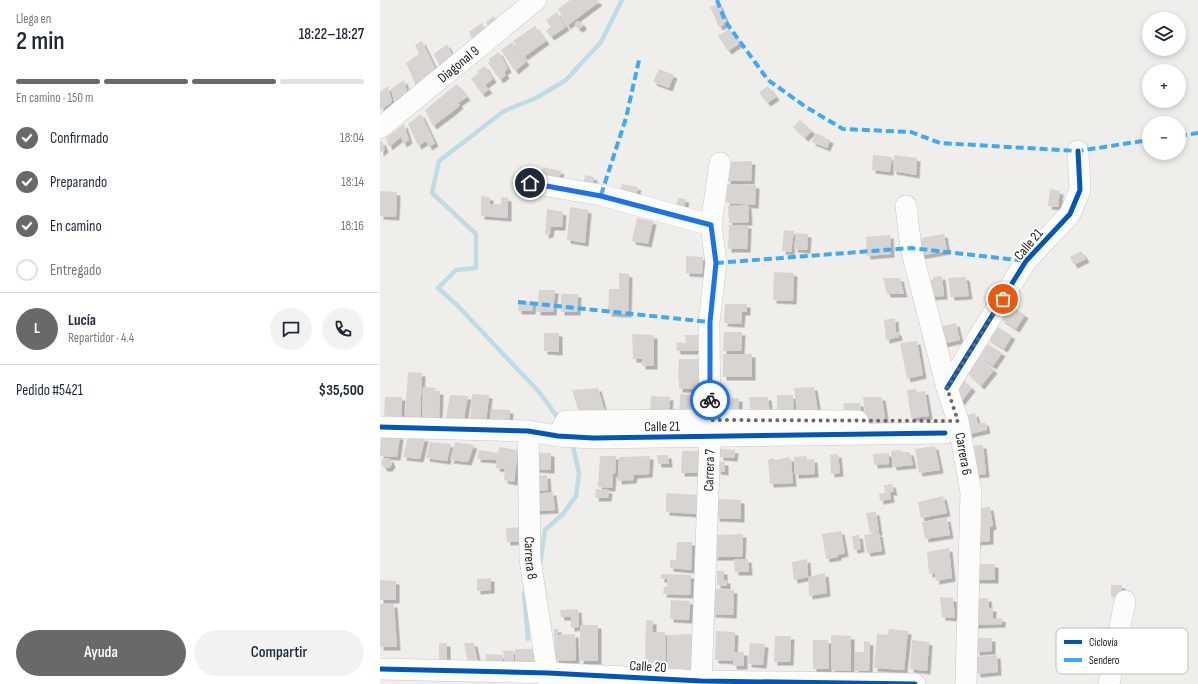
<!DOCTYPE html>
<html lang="es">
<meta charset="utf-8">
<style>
body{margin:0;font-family:"Sofia Sans Condensed",sans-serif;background:#f2f2f3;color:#1f2937;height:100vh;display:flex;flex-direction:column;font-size:15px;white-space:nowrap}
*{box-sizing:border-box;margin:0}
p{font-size:13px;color:#747a83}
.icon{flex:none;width:22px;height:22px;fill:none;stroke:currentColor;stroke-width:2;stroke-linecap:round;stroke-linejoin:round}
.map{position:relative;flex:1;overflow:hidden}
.side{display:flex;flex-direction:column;background:#fff;width:380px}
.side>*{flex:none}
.tools{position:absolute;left:762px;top:12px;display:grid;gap:8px}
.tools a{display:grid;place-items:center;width:44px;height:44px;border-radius:50%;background:#fff;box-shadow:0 2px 6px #0003;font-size:20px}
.pin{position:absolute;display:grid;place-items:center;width:34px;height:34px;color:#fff;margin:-17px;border:2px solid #fff;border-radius:50%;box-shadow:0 1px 4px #0007}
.courier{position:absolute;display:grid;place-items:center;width:40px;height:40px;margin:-20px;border:3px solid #1a73e8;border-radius:50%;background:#fff;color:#222;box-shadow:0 1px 5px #0007}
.headline em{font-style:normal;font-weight:600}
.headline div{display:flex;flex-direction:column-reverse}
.headline{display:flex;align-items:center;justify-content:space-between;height:68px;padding:0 16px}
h1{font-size:26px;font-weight:600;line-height:30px}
.bar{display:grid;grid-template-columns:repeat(4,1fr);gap:6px 4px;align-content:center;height:48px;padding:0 16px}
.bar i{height:5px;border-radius:3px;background:#e0e1e3}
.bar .current{background:#6a6968}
.bar p{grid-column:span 4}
.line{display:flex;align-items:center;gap:10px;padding:0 16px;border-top:1px solid #e0e1e3}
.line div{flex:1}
.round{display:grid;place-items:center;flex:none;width:42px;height:42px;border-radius:21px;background:#f2f2f3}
ol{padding:0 16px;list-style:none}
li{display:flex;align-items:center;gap:12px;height:44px}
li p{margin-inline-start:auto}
li .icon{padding:4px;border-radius:50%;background:#6a6968;color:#fff;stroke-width:4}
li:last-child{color:#747a83}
li i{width:22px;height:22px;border:2px solid #e0e1e3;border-radius:50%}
.button{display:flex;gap:8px;margin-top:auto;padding:8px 16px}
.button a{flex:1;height:46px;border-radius:24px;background:#6a6968;color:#fff;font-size:16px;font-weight:600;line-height:46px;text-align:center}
.button a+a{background:#f2f2f3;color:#1f2937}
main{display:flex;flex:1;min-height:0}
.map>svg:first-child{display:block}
</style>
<main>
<section class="side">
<div class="headline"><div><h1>2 min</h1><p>Llega en</p></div><em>18:22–18:27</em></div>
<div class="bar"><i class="current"></i><i class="current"></i><i class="current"></i><i></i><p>En camino · 150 m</p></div>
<ol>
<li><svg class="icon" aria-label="check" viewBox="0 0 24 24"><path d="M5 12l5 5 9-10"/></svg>Confirmado<p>18:04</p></li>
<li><svg class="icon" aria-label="check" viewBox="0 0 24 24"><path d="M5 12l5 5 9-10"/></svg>Preparando<p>18:14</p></li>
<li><svg class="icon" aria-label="check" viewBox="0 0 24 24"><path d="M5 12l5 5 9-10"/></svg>En camino<p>18:16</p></li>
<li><i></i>Entregado</li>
</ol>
<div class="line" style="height:72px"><b class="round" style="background:#6a6968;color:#fff">L</b><div><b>Lucía</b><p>Repartidor · 4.4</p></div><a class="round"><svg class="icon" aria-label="chat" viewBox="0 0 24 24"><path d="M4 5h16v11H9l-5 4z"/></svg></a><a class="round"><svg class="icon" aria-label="phone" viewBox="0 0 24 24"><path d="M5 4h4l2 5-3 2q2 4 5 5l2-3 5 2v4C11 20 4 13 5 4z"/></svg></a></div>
<div class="line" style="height:52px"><div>Pedido #5421</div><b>$35,500</b></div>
<div class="button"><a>Ayuda</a><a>Compartir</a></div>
</section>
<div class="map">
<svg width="818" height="684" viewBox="0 0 818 684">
<defs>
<filter id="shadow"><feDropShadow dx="3.5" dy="3.5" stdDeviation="0" flood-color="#0004"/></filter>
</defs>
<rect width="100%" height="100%" fill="#f0eeeb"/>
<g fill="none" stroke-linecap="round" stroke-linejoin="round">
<g stroke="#bfdbe3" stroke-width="4.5">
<path d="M180 421 160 393 75 303 58 288 76 270 96 268V234L52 193 59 161 124 111 156 98 186 80 221 42 242 0"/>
<path d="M160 564 165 530 183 514 196 496 199 473 192 442"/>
<path d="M147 588 144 593 148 639"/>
</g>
</g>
<g fill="#d7d4d2" filter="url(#shadow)">
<path d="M190 0H217L219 2 187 26 178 9Z"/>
<path d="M339 4 347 23 339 27 330 7Z"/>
<path d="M177 12 186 27 171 37 166 31 171 27 166 20Z"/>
<path d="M114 16 118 24 110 29 106 22Z"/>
<path d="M198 21 202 23 203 26 200 29 196 27 195 23Z"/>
<path d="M102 23 107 34 94 43 89 32Z"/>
<path d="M155 26 166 41 144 57 133 41Z"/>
<path d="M349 29 360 43 348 51 338 36Z"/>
<path d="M42 41 57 72 36 86 26 63 39 54 35 45Z"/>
<path d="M132 42 146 62 135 71 121 50Z"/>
<path d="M67 44 74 59 61 69 54 54Z"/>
<path d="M119 52 128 69 124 72 126 75 120 80 108 63 110 61 109 59Z"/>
<path d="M105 66 113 79 105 85 109 90 102 94 91 79 99 73 97 71Z"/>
<path d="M279 69 294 75 289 88 273 82Z"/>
<path d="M24 80 27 92 14 101 11 89Z"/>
<path d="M77 84 87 97 78 103 80 105 72 112 53 126 45 110Z"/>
<path d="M8 86 12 102 0 110V92Z"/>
<path d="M388 86 396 97 387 103 379 92Z"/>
<path d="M41 114 55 143 49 147 46 141 38 146 28 124Z"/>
<path d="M420 120 432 131 425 138 413 127Z"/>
<path d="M24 124 29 140 23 144 21 137 9 147 6 138Z"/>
<path d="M436 133 450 140 447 148 432 142Z"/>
<path d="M2 141 5 149 0 153V143Z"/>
<path d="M493 155 512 157 510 172 492 170Z"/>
<path d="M514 155 537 158 536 175 513 171Z"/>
<path d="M372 161 371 181H347L348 162Z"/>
<path d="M163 167 181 171 177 188 159 185Z"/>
<path d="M205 175 214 177 211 196 201 194Z"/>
<path d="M242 184 258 187 254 205 238 201Z"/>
<path d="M347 184 376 185 375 205 346 203Z"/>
<path d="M670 189 680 191 678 207 668 206Z"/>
<path d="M0 191 17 192 16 217 0 216Z"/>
<path d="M101 196 110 197V204H121V197L128 198V218L101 216Z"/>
<path d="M298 198 306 199 303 212 295 211Z"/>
<path d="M368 205 369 222 349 223 348 206Z"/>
<path d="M190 207 208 210 205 243 187 240Z"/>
<path d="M167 209 183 212 182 227H171L170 234 165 235Z"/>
<path d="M257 218 273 221 268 244 252 241Z"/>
<path d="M349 225H368L367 249H348Z"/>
<path d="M404 230 414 231 411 252 402 251Z"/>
<path d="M416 233 428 234 427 250 414 249Z"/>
<path d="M564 234 567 251 539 256 536 239Z"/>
<path d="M510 235 511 254 487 256 486 237Z"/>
<path d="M701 251 706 259 694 265 690 257Z"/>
<path d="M306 256 323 257 322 274 306 273Z"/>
<path d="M394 272 414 273 413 301 393 300Z"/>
<path d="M239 273 249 274 248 314 228 313 229 289H239Z"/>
<path d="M562 276 564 296 545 297 544 280H553V277Z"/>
<path d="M586 277 589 296 571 297 568 278Z"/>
<path d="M503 278H520L524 294H507Z"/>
<path d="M159 290H175L173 312H157Z"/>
<path d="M181 294H198L197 312H181Z"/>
<path d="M138 301 153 302 152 311H138Z"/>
<path d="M345 304H367V312H362L361 324 344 323Z"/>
<path d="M630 305 645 315 636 329 621 319Z"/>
<path d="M515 318 516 332H518L519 337 506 340 504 320Z"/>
<path d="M576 323 580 340 558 345 554 328Z"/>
<path d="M615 325 632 336 624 349 607 338Z"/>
<path d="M344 332H362L361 351H343Z"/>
<path d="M164 333H179V352L164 351Z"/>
<path d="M252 334 274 335V366H262V359H253Z"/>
<path d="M305 335H320L321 351H297L296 342 306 343Z"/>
<path d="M537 341 543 375 527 379 520 343Z"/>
<path d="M608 344 622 353 613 366 599 357Z"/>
<rect x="343" y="354" width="29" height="23"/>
<path d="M599 357 614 370 601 386 587 373Z"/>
<path d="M299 359H322L319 427 299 425 300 394 313 395 314 389H299V380H298Z"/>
<path d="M28 372 42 373 40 420 25 419Z"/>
<path d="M581 378 592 388 581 402 569 392Z"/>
<path d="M43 387 55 388V391H60L59 420H42Z"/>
<path d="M434 387 440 424 419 425 414 388Z"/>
<path d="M218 388 228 422 201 419 192 390Z"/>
<path d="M536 389 537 392 545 391 549 416 531 418 527 390Z"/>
<path d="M92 394 109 395 106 423 90 422Z"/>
<path d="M70 395 88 396 84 419 66 418Z"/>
<path d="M341 395 347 396V399L359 398V427H341Z"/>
<path d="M397 395H413L414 425H397Z"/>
<path d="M271 396 290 397 288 425 269 424Z"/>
<path d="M5 397H22L21 419 4 418Z"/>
<path d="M369 397H388L391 425H372Z"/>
<path d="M483 397H502L506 424H487Z"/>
<path d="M463 403H480L483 424H466Z"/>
<path d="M111 409 130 410 129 425 110 424Z"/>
<path d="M595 413 598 424 605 422 607 430 577 437 572 419Z"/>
<path d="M1 434 20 436 17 457 0 456Z"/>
<path d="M28 436 45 438 40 459 23 457Z"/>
<path d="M50 442 71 444 67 461 46 458Z"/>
<path d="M75 442 94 445 88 462 70 460Z"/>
<path d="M603 445 606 474 591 475 589 446Z"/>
<path d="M555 446 560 470 539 473 535 449Z"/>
<path d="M119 447 138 450 134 482 124 480 125 469 116 468 117 460 97 459 99 450 118 453Z"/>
<path d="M340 449 355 450 354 458 340 457Z"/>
<path d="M521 450V452H530L533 465 513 467 511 451Z"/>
<path d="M302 451H319L318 473H301Z"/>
<path d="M152 452 171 453V470L152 469Z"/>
<path d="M509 453V464L494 465 493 454Z"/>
<path d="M458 454 460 473 451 474 450 455Z"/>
<path d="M277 455H288L289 464H278Z"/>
<path d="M220 456H236L235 474 233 473 232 488 218 487Z"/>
<path d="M270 456 269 474 254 475 253 480 238 481 239 457Z"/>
<path d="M427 456V460L434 459 435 474 415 475 414 457Z"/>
<path d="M408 457 411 459 413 483 390 484 388 460 392 458 396 460Z"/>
<path d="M4 458 10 459 12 464 9 468H4L1 463Z"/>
<path d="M338 462H345V472L337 471Z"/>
<path d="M167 475 168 490 154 491 153 476Z"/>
<path d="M512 484 514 492H510L511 499 500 501 499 494 505 493 504 485Z"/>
<path d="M216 489 229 490 228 498H215Z"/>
<path d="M173 492 175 510 155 511 154 494Z"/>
<path d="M286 493 318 495 317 514 286 512Z"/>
<path d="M563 496 567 513 541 518 538 502Z"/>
<path d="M337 499 361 500V519L336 518Z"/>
<path d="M610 507 613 526 610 527V541L596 542 594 509Z"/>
<path d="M496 512 499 532 490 533 486 513Z"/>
<path d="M567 518 570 535 545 539 542 522Z"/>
<path d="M145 527V541L127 542 126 528Z"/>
<path d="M461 531 465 553 458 555V557L446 559 442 534Z"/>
<path d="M499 533 502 551 487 553 484 535Z"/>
<path d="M363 534 362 557H334L335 535Z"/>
<path d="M479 535 481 549 474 550 472 536Z"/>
<path d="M297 542H312L311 570 290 568V560H296Z"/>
<path d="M569 548 572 578 556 581 555 573 549 574 547 552Z"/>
<path d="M354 559H368L369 572H355Z"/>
<path d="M427 559 428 577 414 580 412 562Z"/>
<rect x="593" y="564" width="22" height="16"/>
<path d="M337 571H344V580H347V586L337 585Z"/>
<path d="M445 573 447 593 429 596 428 577Z"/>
<path d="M281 574 311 575 310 595 283 594 284 587H287V579H281Z"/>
<path d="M111 578V590L97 591V579Z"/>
<path d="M0 580 16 581V600H0Z"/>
<path d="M731 585H742L741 598 731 597Z"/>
<path d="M333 589 354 590 353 615 332 614Z"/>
<path d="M560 597 573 598 575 618 562 617Z"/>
<path d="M608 598 609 608H613V619L622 618V624L595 625 594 599Z"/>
<path d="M291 600 310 601 309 620 290 619Z"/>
<path d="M0 604H14L17 647H0Z"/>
<path d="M198 609 199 627 191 628V617H181L180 610Z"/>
<path d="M266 620 273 621V632H285L286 665 265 664Z"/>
<rect x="200" y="625" width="18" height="36"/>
<path d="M723 627 739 628 738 644 722 643Z"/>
<path d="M174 629H178V635L195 634 196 660 175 661Z"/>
<path d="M509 629 528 631 524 670 494 668 497 634 508 635Z"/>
<path d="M336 631 355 632 354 652H364V666H353V661L335 660Z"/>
<path d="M313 634 314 669H287V635Z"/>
<path d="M451 635 471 636V671L451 670Z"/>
<path d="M395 636H411L410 662H394Z"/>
<path d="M595 638H612V651L596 652Z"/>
<path d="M433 640H448L449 669H433Z"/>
<path d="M532 640 549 642 547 671 530 669Z"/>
<path d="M484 641 490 642 489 671H475V652H484Z"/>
<rect x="59" y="643" width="8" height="20"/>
<path d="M84 643H94L98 663H88Z"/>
<path d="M370 643 385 644 383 665 368 664Z"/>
<rect x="135" y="649" width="20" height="16"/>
<path d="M123 650 134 651 133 665 125 664Z"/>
<path d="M106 654 123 655 122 664 106 663Z"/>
<path d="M617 655 618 672 597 674 596 657Z"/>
</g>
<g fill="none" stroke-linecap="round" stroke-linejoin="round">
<defs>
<g id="minor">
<path id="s1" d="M0 128 156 0"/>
<path d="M150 183 221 195 331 225"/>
<path id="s2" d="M526 206 531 248 567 388 578 421 591 492 586 684"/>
<path d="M567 388 646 261 690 214 700 190 698 151"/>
<path d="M0 427 148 431 178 436 213 438 565 433"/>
<path id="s3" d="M148 431 150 559 169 684"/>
<path d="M178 436 186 421 331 420 478 421"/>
<path d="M0 669 168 673 321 681 535 684"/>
<path id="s4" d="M321 684 330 437 329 322 336 263 331 225 340 163"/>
<path d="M729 684 745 601"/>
</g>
</defs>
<use href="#minor" stroke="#c9c8c7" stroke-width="22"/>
<use href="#minor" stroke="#fdfcfc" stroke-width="21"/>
<g stroke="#3fa9f5" stroke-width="4" stroke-dasharray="8 4" stroke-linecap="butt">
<path d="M337 0 345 21 388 80 426 107 463 129 531 132 560 143 698 151 769 140"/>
<path d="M799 136 818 133"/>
<path d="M221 195 246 118 259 60"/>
<path d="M336 263 531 248 646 261"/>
<path d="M138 302 329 322"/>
</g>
<defs>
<g id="cycleway">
<path d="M567 388 646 261 690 214 700 190 698 151"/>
<path d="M0 427 148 431 178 436 213 438 565 433"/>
<path d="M0 669 168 673 321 681 535 684"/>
</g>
</defs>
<use href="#cycleway" stroke="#fff" stroke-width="8"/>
<use href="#cycleway" stroke="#0057b8" stroke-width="5"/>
</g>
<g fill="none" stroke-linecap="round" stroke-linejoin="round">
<path stroke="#6a6968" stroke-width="4" stroke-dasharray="0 7.2" d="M330 400 331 420 578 421 567 388 623 299"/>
<path stroke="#1a73e8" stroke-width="5" d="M150 183 221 196 331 225 336 263 330 322V400"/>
</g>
<g text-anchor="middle" stroke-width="4" stroke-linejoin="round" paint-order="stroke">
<g font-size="14" fill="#222" stroke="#fff">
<text dy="5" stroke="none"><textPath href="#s1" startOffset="101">Diagonal 9</textPath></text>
<text transform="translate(648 244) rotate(-50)" y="5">Calle 21</text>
<text transform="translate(282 426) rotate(-1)" y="5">Calle 21</text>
<text dy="5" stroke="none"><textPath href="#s2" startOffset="255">Carrera 6</textPath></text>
<text dy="5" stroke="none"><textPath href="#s4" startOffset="214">Carrera 7</textPath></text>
<text dy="5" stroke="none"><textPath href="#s3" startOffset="127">Carrera 8</textPath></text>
<text transform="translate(268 666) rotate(3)" y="5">Calle 20</text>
</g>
</g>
<rect x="676" y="628" width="132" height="46" rx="6" fill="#fff" stroke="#bdbdbd" stroke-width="1"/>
<rect x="684" y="640" width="18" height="4" fill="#0057b8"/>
<rect x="684" y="658" width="18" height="4" fill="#3fa9f5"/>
<g font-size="11" fill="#222">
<text x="709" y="646">Ciclovía</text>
<text x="709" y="664">Sendero</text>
</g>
</svg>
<div class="tools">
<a><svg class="icon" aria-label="layers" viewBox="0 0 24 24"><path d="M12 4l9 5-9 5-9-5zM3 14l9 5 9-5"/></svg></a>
<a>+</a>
<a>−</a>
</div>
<div class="pin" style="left:623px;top:299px;background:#ea580c"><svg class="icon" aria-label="bag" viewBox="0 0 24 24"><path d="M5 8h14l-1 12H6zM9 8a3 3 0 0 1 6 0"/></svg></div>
<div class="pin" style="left:150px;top:183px;background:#1f2937"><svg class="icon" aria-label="home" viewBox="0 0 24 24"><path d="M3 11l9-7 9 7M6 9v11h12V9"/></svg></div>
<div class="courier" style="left:330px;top:400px"><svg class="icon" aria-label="bike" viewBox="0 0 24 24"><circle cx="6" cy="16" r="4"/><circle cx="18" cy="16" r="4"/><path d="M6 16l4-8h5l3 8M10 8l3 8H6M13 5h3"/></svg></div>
</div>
</main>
